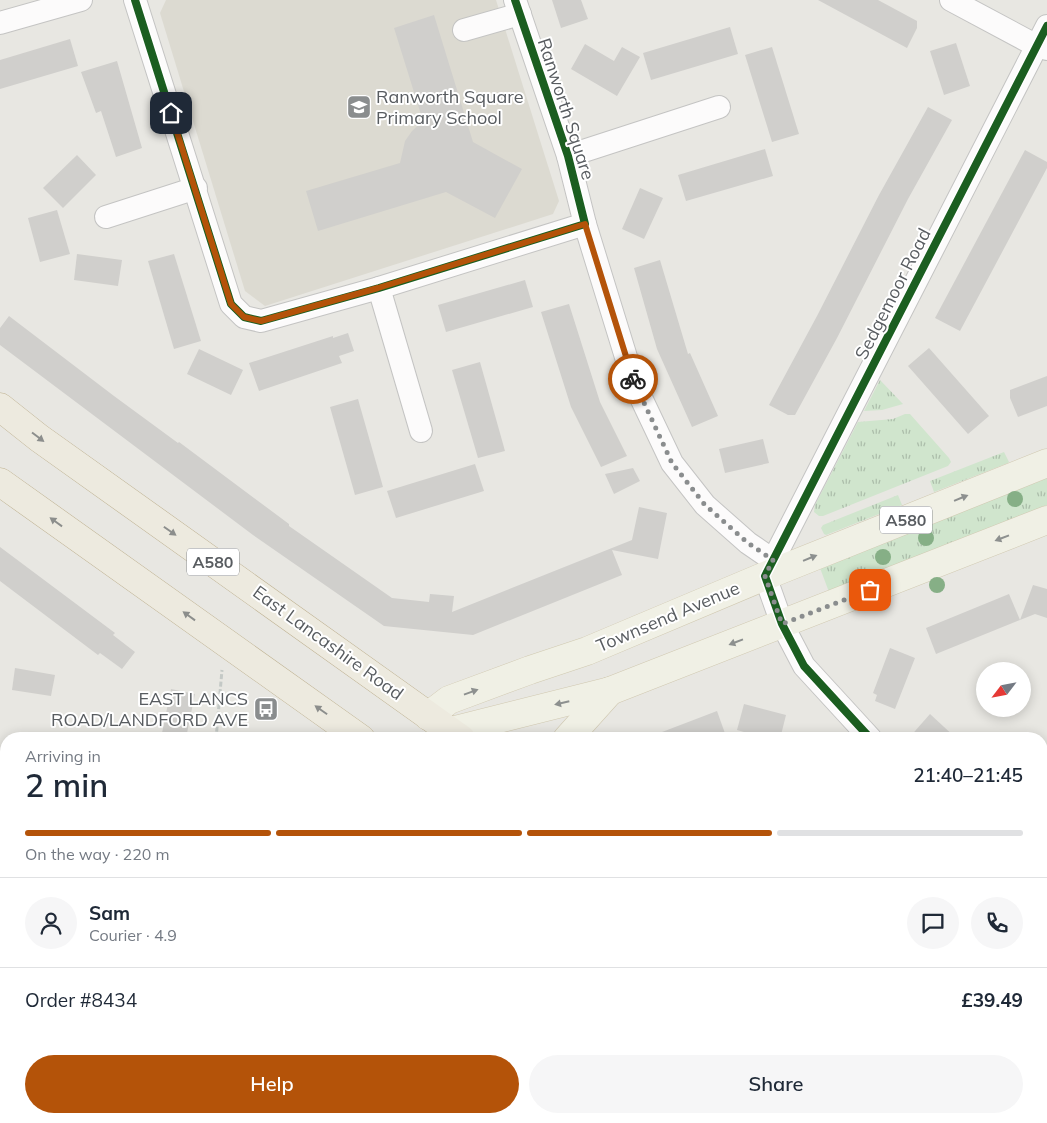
<!DOCTYPE html>
<meta charset="utf-8">
<style>
body{margin:0;font-family:Mulish,sans-serif;background:#f6f6f7;color:#1f2937;height:100vh;display:flex;flex-direction:column;font-size:19px;white-space:nowrap}
*{box-sizing:border-box;margin:0}
p{font-size:16px;color:#747a83}
.icon{flex:none;width:28px;height:28px;fill:none;stroke:currentColor;stroke-width:2;stroke-linecap:round;stroke-linejoin:round}
.map{position:relative;flex:1;overflow:hidden}
.drawer{position:absolute;left:0px;top:732px;width:1048px;height:391px;display:flex;flex-direction:column;background:#fff;border-radius:20px 20px 0 0;box-shadow:0 2px 12px #0003}
.drawer>*{flex:none}
.needle{width:32px;rotate:238deg}
.controls{position:absolute;left:976px;top:662px;display:grid;gap:10px}
.controls a{display:grid;place-items:center;width:55px;height:55px;border-radius:50%;background:#fff;box-shadow:0 2px 12px #0003;font-size:25px}
.pin{position:absolute;display:grid;place-items:center;width:42px;height:42px;color:#fff;margin:-21px;border-radius:10px;box-shadow:0 2px 8px #0006}
.courier{position:absolute;display:grid;place-items:center;width:50px;height:50px;margin:-25px;border:4px solid #b45309;border-radius:50%;background:#fff;color:#222;box-shadow:0 1px 6px #0007}
.overview em{font-style:normal;font-weight:600}
.overview div{display:flex;flex-direction:column-reverse}
.overview{display:flex;align-items:center;justify-content:space-between;height:85px;padding:0 25px}
h1{font-size:32px;font-weight:600;line-height:38px}
.bar{display:grid;grid-template-columns:repeat(4,1fr);gap:8px 5px;align-content:center;height:60px;padding:0 25px}
.bar i{height:6px;border-radius:4px;background:#e0e1e3}
.bar .current{background:#b45309}
.bar p{grid-column:span 4}
.line{display:flex;align-items:center;gap:12px;padding:0 25px;border-top:1px solid #e0e1e3}
.line div{flex:1}
.round{display:grid;place-items:center;flex:none;width:52px;height:52px;border-radius:26px;background:#f6f6f7}
.cta{display:flex;gap:10px;margin-top:auto;padding:10px 25px}
.cta a{flex:1;height:58px;border-radius:30px;background:#b45309;color:#fff;font-size:20px;font-weight:600;line-height:58px;text-align:center}
.cta a+a{background:#f6f6f7;color:#1f2937}
.map>svg:first-child{display:block}
</style>
<div class="map">
<svg width="1047" height="1123" viewBox="0 0 1047 1123">
<defs>
<pattern id="grass-tufts" width="24" height="20" patternUnits="userSpaceOnUse" patternTransform="scale(1.25)"><rect width="24" height="20" fill="#d0e5cd"/><path d="M3 7l-1-3M5 7V3M7 7l1-3M15 17l-1-3M17 17v-4M19 17l1-3" fill="none" stroke="#acbdaa"/></pattern>
</defs>
<rect width="100%" height="100%" fill="#e8e7e2"/>
<path fill="#dcdad1" d="M166 0H496L559 201 553 214 265 306 245 291 160 13Z"/>
<g fill="url(#grass-tufts)">
<path d="M880 380 903 404 882 410 864 411Z"/>
<path d="M905 414H910L949 458 951 462 948 466 823 516H819L814 512 815 505 858 422 893 419Z"/>
<path d="M1004 452 1009 462 1008 463 934 492 930 481Z"/>
<path d="M1047 478V505L829 592 820 568Z"/>
<path d="M898 495 902 505 826 535 824 534 821 528 823 525Z"/>
<path d="M0 916 6 939V1093L0 1095Z"/>
</g>
<g fill="#d0cfcc">
<path d="M552 0H581L588 19 561 28Z"/>
<path d="M818 0H878L917 21V28L907 48Z"/>
<path d="M434 15 473 142 522 169 495 218 446 192 318 231 306 191 400 163 405 141 412 131 423 121 394 28Z"/>
<path d="M730 27 738 54 651 80 643 53Z"/>
<path d="M70 39 78 66 0 89V60Z"/>
<path d="M956 43 970 86 944 95 930 51Z"/>
<path d="M585 44 614 61 622 47 640 57 617 96 571 69Z"/>
<path d="M772 47 799 134 772 142 745 55Z"/>
<path d="M117 61 142 148 116 157 101 111 96 113 81 72Z"/>
<path d="M928 107 952 120 908 199 837 338 795 415H788L769 405 817 316 879 195Z"/>
<path d="M765 149 773 176 686 201 678 175Z"/>
<path d="M1025 150 1047 162V168L960 331 935 318Z"/>
<path d="M77 155 96 175 63 208 43 188Z"/>
<path d="M640 188 663 198 644 239 622 229Z"/>
<path d="M57 210 70 254 40 262 28 218Z"/>
<path d="M77 254 122 260 118 286 74 280Z"/>
<path d="M174 254 201 341 174 349 148 261Z"/>
<path d="M660 260 688 354 690 353 718 416 692 427 657 349 634 268Z"/>
<path d="M525 280 533 307 446 332 438 305Z"/>
<path d="M569 304 600 402 627 456 601 467 571 407 541 312Z"/>
<path d="M9 316 114 396 178 443 179 442 289 524V526L392 598 429 602 430 594 454 596 452 612 632 540 639 507 667 513 658 559 612 550 622 575 473 635 384 626 253 535 0 345V328Z"/>
<path d="M348 333 354 351 339 356 342 363 259 391 249 363 333 336V338Z"/>
<path d="M929 348 989 416 968 434 908 366Z"/>
<path d="M199 349 243 370 231 395 187 374Z"/>
<path d="M480 362 505 451 478 458 452 370Z"/>
<path d="M1047 376V406L1018 417 1010 398V390Z"/>
<path d="M358 399 383 487 355 495 330 407Z"/>
<path d="M763 439 769 463 725 473 719 449Z"/>
<path d="M475 464 484 491 396 518 387 491Z"/>
<path d="M633 468 640 481 614 494 605 474Z"/>
<path d="M0 547 115 633 113 635 135 652 122 669 100 653 98 655 0 581Z"/>
<path d="M1033 585 1047 589V618L1035 614 1020 620Z"/>
<path d="M1009 594 1020 620 936 654 926 628Z"/>
<path d="M890 648 915 658 895 709 875 701 877 695 873 693Z"/>
<path d="M15 668 55 675 51 696 12 690Z"/>
<path d="M171 689 195 694 186 738 162 733Z"/>
<path d="M744 704 786 715 780 739H768L737 730Z"/>
<path d="M717 711 727 739H649V737Z"/>
<path d="M930 714 957 739H908Z"/>
</g>
<g fill="none" stroke-linecap="round" stroke-linejoin="round">
<defs>
<g id="minor">
<path d="M135 0 231 304 244 317 261 321 379 288 585 224 568 156 515 0"/>
<path d="M951 0 1037 46 1047 49"/>
<path d="M0 23 81 0"/>
<path d="M464 30 520 14"/>
<path d="M568 156 719 107"/>
<path d="M106 217 196 188"/>
<path d="M585 224 634 383 672 463 705 505 748 543 773 560"/>
<path d="M379 288 421 431"/>
<path d="M871 739 804 666 782 624 765 576 1047 26"/>
<path d="M0 849 6 848"/>
<path d="M1041 873 1047 877"/>
<path d="M76 1118 77 1123"/>
<path d="M462 1118 471 1123"/>
<path d="M282 1123V1118"/>
</g>
<g id="major">
<path d="M428 716 449 700 530 670 587 651 765 576 1047 463"/>
<path d="M451 731 610 691 1047 520"/>
<path d="M567 739 610 691"/>
</g>
<g id="highway">
<path d="M0 407 39 438 461 739"/>
<path d="M0 482 361 739"/>
<path d="M909 1118 917 1123"/>
<path d="M1034 1118 1043 1123"/>
</g>
</defs>
<use href="#minor" stroke="#c4c4c3" stroke-width="24"/>
<use href="#major" stroke="#d0c8b0" stroke-width="29"/>
<use href="#highway" stroke="#beb191" stroke-width="29"/>
<path stroke="#c4c9c6" stroke-width="3" stroke-dasharray="5 2.5" stroke-linecap="butt" d="M216 739 222 670"/>
<use href="#minor" stroke="#fcfbfb" stroke-width="22"/>
<use href="#major" stroke="#f0f0e5" stroke-width="28"/>
<use href="#highway" stroke="#edeadf" stroke-width="28"/>
<defs>
<g id="cycleway">
<path d="M135 0 231 304 244 317 261 321 379 288 585 224 568 156 515 0"/>
<path d="M871 739 804 666 782 624 765 576 1047 26"/>
</g>
</defs>
<use href="#cycleway" stroke="#fff" stroke-width="11"/>
<use href="#cycleway" stroke="#1b5e20" stroke-width="8"/>
</g>
<g fill="#86af86">
<circle cx="1015" cy="499" r="8"/>
<circle cx="926" cy="538" r="8"/>
<circle cx="883" cy="557" r="8"/>
<circle cx="937" cy="585" r="8"/>
</g>
<defs><path id="oneway-solid" d="M-6-.8H1V-3.2L6.5 0L1 3.2V.8H-6Z" transform="scale(1.25)"/></defs>
<g fill="#8c8e8c">
<use href="#oneway-solid" transform="translate(38 437) rotate(37)"/>
<use href="#oneway-solid" transform="translate(56 522) rotate(-144)"/>
<use href="#oneway-solid" transform="translate(170 531) rotate(35)"/>
<use href="#oneway-solid" transform="translate(189 616) rotate(-144)"/>
<use href="#oneway-solid" transform="translate(321 710) rotate(-145)"/>
</g>
<g fill="#8d908f">
<use href="#oneway-solid" transform="translate(961 498) rotate(-22)"/>
<use href="#oneway-solid" transform="translate(1002 538) rotate(159)"/>
<use href="#oneway-solid" transform="translate(810 558) rotate(-22)"/>
<use href="#oneway-solid" transform="translate(736 642) rotate(159)"/>
<use href="#oneway-solid" transform="translate(471 692) rotate(-20)"/>
<use href="#oneway-solid" transform="translate(562 703) rotate(167)"/>
</g>
<g fill="none" stroke-linecap="round" stroke-linejoin="round">
<path stroke="#8a8d8e" stroke-width="5" stroke-dasharray="0 9" d="M633 379 672 463 705 505 748 543 773 560 765 576 782 624 870 590"/>
<path stroke="#b45309" stroke-width="6" d="M171 113 231 304 244 317 261 321 378 288 585 224 633 379"/>
</g>
<defs>
<symbol id="school-square" viewBox="-11 -11 22 22"><rect x="-9" y="-9" width="18" height="18" rx="4" fill="#8a8d8e" stroke="#fff"/><path d="M0-5L7-2L0 1L-7-2ZM-4 1L0 2.5L4 1V4Q0 6-4 4Z" fill="#fff"/></symbol>
<symbol id="bus-square" viewBox="-11 -11 22 22"><rect x="-9" y="-9" width="18" height="18" rx="4" fill="#8a8d8e" stroke="#fff"/><path d="M-5-6H5V4H4V6H2V4H-2V6H-4V4H-5ZM-3.5-4V0h7V-4ZM-3.5 1.2v1.5H-2V1.2ZM2 1.2v1.5H3.5V1.2Z" fill="#fff"/></symbol>
</defs>
<g fill-rule="evenodd">
<use href="#school-square" x="345" y="93" width="28" height="28"/>
<use href="#bus-square" x="252" y="695" width="28" height="28"/>
</g>
<g text-anchor="middle" stroke-width="4" stroke-linejoin="round" paint-order="stroke">
<g fill="#fff" stroke="#8a8d90" stroke-width="1">
<rect x="880" y="506.5" width="52" height="27" rx="4"/>
<rect x="187" y="548.5" width="52" height="27" rx="4"/>
</g>
<g font-size="16" font-weight="bold" fill="#585c60">
<text x="906" y="526">A580</text>
<text x="213" y="568">A580</text>
</g>
<g font-size="18" fill="#585c60" stroke="#fff" text-anchor="start">
<text x="376" y="103">Ranworth Square<tspan x="376" dy="21">Primary School</tspan></text>
<text x="248" y="705" text-anchor="end">EAST LANCS<tspan x="248" dy="21">ROAD/LANDFORD AVE</tspan></text>
</g>
<g font-size="18" fill="#585c60" stroke="#fff">
<text transform="translate(566 109) rotate(72)" y="6">Ranworth Square</text>
<text transform="translate(893 294) rotate(-63)" y="6">Sedgemoor Road</text>
<text transform="translate(668 617) rotate(-23)" y="6">Townsend Avenue</text>
<text transform="translate(328 643) rotate(36)" y="6">East Lancashire Road</text>
</g>
</g>
</svg>
<div class="controls">
<a><svg class="needle" viewBox="-14 -14 28 28"><path d="M0-13l5 13h-10z" fill="#e53935"/><path d="M0 13l5-13h-10z" fill="#747a83"/></svg></a>
</div>
<div class="pin" style="left:870px;top:590px;background:#ea580c"><svg class="icon" aria-label="bag" viewBox="0 0 24 24"><path d="M5 8h14l-1 12H6zM9 8a3 3 0 0 1 6 0"/></svg></div>
<div class="pin" style="left:171px;top:113px;background:#1f2937"><svg class="icon" aria-label="home" viewBox="0 0 24 24"><path d="M3 11l9-7 9 7M6 9v11h12V9"/></svg></div>
<div class="courier" style="left:633px;top:379px"><svg class="icon" aria-label="bike" viewBox="0 0 24 24"><circle cx="6" cy="16" r="4"/><circle cx="18" cy="16" r="4"/><path d="M6 16l4-8h5l3 8M10 8l3 8H6M13 5h3"/></svg></div>
<section class="drawer">
<div class="overview"><div><h1>2 min</h1><p>Arriving in</p></div><em>21:40–21:45</em></div>
<div class="bar"><i class="current"></i><i class="current"></i><i class="current"></i><i></i><p>On the way · 220 m</p></div>
<div class="line" style="height:90px"><a class="round"><svg class="icon" aria-label="person" viewBox="0 0 24 24"><circle cx="12" cy="8" r="4"/><path d="M4 21q1-7 8-7t8 7"/></svg></a><div><b>Sam</b><p>Courier · 4.9</p></div><a class="round"><svg class="icon" aria-label="chat" viewBox="0 0 24 24"><path d="M4 5h16v11H9l-5 4z"/></svg></a><a class="round"><svg class="icon" aria-label="phone" viewBox="0 0 24 24"><path d="M5 4h4l2 5-3 2q2 4 5 5l2-3 5 2v4C11 20 4 13 5 4z"/></svg></a></div>
<div class="line" style="height:65px"><div>Order #8434</div><b>£39.49</b></div>
<div class="cta"><a>Help</a><a>Share</a></div>
</section>
</div>
